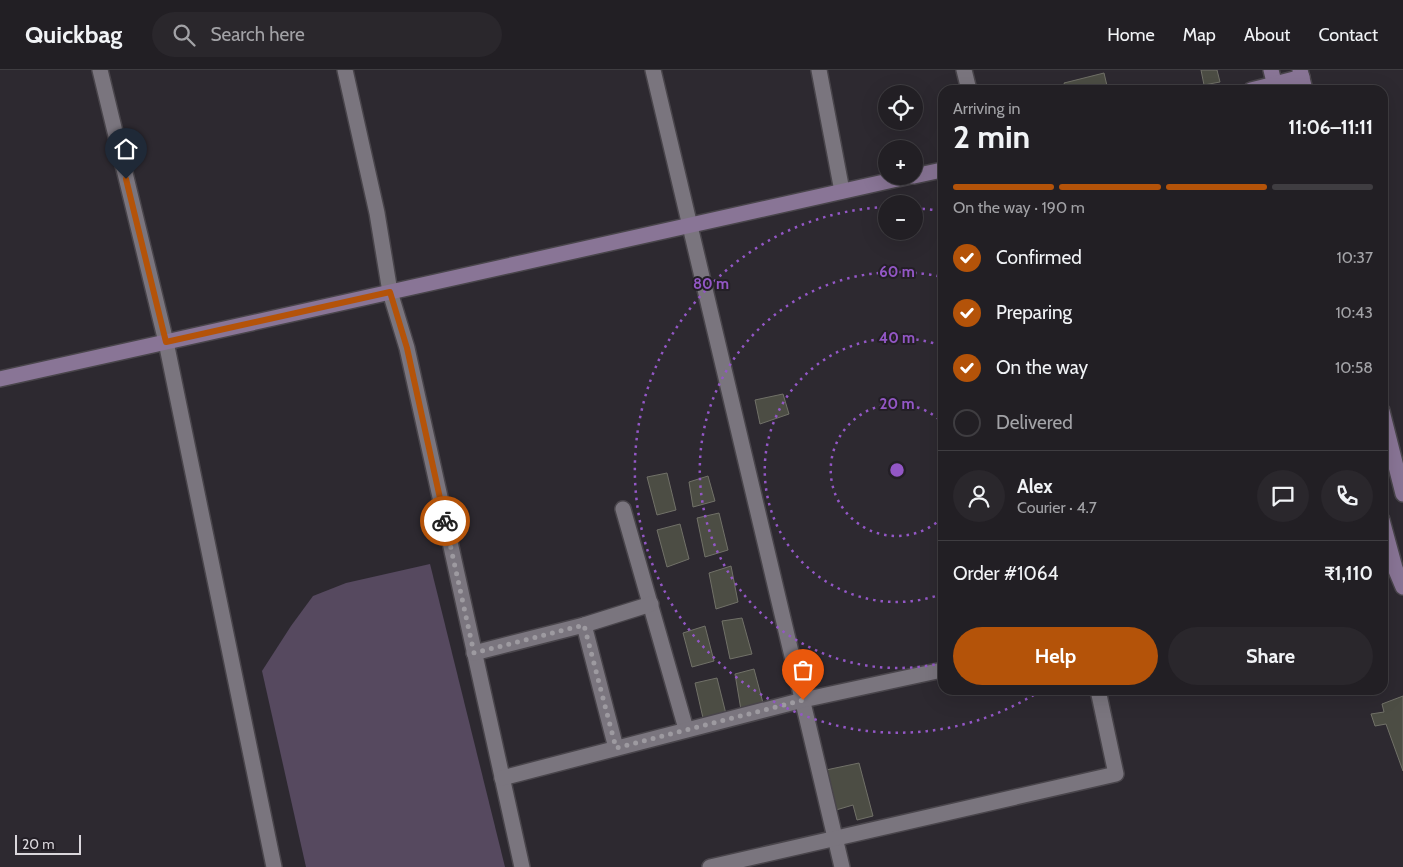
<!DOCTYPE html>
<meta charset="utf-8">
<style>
body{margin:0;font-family:Cabin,sans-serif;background:#2a272c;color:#f1f3f6;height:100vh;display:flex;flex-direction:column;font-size:19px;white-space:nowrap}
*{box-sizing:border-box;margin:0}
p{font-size:16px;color:#a2a2a6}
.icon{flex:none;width:28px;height:28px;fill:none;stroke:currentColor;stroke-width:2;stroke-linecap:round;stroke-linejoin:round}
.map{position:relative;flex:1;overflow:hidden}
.panel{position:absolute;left:938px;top:15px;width:450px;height:610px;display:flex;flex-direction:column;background:#221f24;border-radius:15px;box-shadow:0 5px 20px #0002,0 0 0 1px #3f3d41}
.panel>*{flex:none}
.tools{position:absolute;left:878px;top:15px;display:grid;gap:10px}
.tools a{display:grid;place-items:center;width:45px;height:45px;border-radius:50%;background:#221f24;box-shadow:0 5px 20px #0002,0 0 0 1px #3f3d41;font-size:25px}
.scale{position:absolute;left:15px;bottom:12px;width:66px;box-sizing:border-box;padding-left:5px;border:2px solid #dad7dc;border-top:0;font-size:14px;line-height:18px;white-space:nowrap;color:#dad7dc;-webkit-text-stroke:4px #231f26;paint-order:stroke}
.pin{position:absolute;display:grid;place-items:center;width:42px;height:42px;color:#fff;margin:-51px -21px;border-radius:50% 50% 50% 0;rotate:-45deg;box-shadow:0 0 5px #0007}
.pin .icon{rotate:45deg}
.courier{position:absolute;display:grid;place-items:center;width:50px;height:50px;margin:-25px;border:4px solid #b45309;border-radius:50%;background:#fff;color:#222;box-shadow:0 1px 6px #0007}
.head em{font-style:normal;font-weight:700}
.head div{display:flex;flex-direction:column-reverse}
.head{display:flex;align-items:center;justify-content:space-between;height:85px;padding:0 15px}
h1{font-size:32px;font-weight:700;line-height:38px}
.bar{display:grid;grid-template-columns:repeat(4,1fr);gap:8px 5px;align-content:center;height:60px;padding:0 15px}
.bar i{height:6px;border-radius:4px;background:#3f3d41}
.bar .active{background:#b45309}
.bar p{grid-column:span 4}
.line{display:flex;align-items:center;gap:12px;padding:0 15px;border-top:1px solid #3f3d41}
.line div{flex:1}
.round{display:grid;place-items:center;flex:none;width:52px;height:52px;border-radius:26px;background:#2a272c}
ol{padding:0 15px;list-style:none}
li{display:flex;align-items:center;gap:15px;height:55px}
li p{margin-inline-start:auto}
li .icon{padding:5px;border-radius:50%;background:#b45309;color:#fff;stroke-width:4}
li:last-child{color:#a2a2a6}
li i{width:28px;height:28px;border:2px solid #3f3d41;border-radius:50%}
.button{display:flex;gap:10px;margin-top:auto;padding:10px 15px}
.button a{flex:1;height:58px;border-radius:30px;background:#b45309;color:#fff;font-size:20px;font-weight:700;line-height:58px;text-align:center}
.button a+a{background:#2a272c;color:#f1f3f6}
header{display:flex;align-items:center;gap:30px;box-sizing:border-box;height:70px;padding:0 25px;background:#221f24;border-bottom:1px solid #3f3d41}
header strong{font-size:24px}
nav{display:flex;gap:28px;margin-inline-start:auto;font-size:18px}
.search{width:350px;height:45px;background:#2a272c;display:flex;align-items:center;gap:12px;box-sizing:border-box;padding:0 18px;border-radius:28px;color:#a2a2a6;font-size:19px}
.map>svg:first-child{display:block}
</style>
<header>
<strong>Quickbag</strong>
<div class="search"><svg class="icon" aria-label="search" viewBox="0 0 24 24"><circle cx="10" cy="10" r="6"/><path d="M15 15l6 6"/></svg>Search here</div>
<nav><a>Home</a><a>Map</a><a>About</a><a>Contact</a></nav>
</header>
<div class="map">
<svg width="1403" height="797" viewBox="0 0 1403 797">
<rect width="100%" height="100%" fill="#2d2930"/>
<path fill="#56495f" d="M430 494 505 797H306L262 601 291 556 313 526 346 513Z"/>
<g fill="#4c4d44" stroke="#717168">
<path d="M1201 0H1217L1220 12 1204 15Z"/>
<path d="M1104 3 1108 20H1066L1064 13Z"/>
<path d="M783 324 789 344 760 354 755 330Z"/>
<path d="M667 403 676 440 657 445 647 407Z"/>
<path d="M708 406 715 431 693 437 689 412Z"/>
<path d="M719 443 728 480 705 487 697 448Z"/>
<path d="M680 454 689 489 667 497 657 460Z"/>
<path d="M731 496 738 532 716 539 709 503Z"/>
<path d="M742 548 752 584 730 589 722 551Z"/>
<path d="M705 556 714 591 692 597 683 563Z"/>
<path d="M754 599 763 633 741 640 735 604Z"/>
<path d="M717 608 726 644 703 648 695 613Z"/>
<path d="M1403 626V701L1386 654 1375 656 1371 644 1384 642 1382 634Z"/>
<path d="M859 693 873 746 857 750 853 735 836 740 826 700Z"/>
</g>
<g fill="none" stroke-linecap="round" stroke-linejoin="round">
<defs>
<g id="street">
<path d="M100 0 166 272 274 797"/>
<path d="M345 0 377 143 390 222 407 278 522 797"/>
<path d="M653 0 842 797"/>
<path d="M819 0 842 121"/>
<path d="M964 0 969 20"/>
<path d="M623 439 686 659"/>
<path d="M584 555 616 678"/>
<path d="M474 583 584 555 651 534"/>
<path d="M502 708 803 630 942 600"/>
<path d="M710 797 1116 704 1098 620"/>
</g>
<g id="secondary">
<path d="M1271 0 1276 20"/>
<path d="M1300 0 1305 20"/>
<path d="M1251 20 1302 7"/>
<path d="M914 106 942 100"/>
<path d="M0 309 911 106"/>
<path d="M1382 341 1403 424"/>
<path d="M1382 450 1395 498 1403 517"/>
</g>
</defs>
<use href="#street" stroke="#49454b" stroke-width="18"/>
<use href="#secondary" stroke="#49454b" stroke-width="18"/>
<use href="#street" stroke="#7a757e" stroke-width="15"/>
<use href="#secondary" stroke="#897596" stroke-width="15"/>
</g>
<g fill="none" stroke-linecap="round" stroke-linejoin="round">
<path stroke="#9d9aa0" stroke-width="5" stroke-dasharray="0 9" d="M445 451 474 583 584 555 616 678 803 630"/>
<path stroke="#b45309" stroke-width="6" d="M126 109 166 272 390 222 407 278 445 451"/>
</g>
<g fill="none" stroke="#9357c6" stroke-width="2.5" stroke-dasharray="2.5 5">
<path d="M942 448A66 66 0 1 1 942 352"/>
<path d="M942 524A132 132 0 1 1 942 276"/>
<path d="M942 593A198 198 0 1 1 942 207"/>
<path d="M1040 621A263 263 0 1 1 886 137M915 138A263 263 0 0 1 940 141"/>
</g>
<circle cx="897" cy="400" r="8" fill="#9357c6" stroke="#231f26" stroke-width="2.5"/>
<g font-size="15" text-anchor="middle" font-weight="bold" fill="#9357c6" stroke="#231f26" stroke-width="4" stroke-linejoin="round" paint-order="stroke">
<text x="897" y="207">60 m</text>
<text x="711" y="219">80 m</text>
<text x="897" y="273">40 m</text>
<text x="897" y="339">20 m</text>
</g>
</svg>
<div class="tools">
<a><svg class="icon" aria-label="locate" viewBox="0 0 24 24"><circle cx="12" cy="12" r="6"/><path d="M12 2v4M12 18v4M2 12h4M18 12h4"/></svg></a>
<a>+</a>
<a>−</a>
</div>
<div class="scale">20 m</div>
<div class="pin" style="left:803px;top:630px;background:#ea580c"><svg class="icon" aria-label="bag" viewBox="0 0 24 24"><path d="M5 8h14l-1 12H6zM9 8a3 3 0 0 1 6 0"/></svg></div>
<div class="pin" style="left:126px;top:109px;background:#1f2937"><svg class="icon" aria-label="home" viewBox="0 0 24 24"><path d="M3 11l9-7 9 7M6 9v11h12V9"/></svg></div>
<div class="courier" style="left:445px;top:451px"><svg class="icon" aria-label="bike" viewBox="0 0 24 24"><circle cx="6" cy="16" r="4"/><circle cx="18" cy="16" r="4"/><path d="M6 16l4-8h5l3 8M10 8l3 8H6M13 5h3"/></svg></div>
<section class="panel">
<div class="head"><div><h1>2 min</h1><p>Arriving in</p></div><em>11:06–11:11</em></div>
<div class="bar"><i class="active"></i><i class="active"></i><i class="active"></i><i></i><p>On the way · 190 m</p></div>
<ol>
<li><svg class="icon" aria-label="check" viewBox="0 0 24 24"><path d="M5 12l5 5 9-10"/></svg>Confirmed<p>10:37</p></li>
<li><svg class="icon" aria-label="check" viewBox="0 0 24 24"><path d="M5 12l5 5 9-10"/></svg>Preparing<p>10:43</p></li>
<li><svg class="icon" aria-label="check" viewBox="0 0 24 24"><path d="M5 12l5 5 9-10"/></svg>On the way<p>10:58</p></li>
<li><i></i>Delivered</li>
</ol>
<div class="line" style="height:90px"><a class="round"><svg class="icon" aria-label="person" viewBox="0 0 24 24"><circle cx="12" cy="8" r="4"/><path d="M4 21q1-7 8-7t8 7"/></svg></a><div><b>Alex</b><p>Courier · 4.7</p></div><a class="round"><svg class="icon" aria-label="chat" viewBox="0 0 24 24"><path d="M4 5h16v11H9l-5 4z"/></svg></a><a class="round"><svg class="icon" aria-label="phone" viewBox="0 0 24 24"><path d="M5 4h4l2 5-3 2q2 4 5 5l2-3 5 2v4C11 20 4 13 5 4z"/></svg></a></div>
<div class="line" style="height:65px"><div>Order #1064</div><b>₹1,110</b></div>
<div class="button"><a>Help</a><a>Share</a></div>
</section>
</div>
